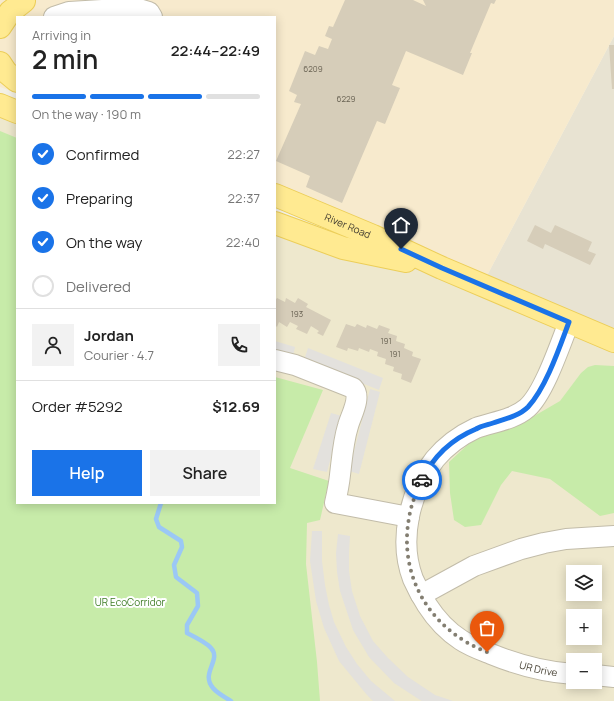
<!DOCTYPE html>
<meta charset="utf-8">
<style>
body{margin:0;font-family:Manrope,sans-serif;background:#f2f2f2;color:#222;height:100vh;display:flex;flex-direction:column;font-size:15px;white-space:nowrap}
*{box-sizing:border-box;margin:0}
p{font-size:13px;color:#767676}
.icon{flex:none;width:22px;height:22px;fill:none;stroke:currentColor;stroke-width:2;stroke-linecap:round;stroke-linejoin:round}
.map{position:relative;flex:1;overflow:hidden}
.drawer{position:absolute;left:16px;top:16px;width:260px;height:488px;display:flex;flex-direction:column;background:#fff;border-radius:0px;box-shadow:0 2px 10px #0003}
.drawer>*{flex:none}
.tools{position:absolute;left:566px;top:565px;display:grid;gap:8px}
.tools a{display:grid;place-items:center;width:36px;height:36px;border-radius:0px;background:#fff;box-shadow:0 2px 10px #0003;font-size:20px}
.pin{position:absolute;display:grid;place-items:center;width:34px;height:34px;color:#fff;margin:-41px -17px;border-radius:50% 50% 50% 0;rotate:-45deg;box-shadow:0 0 4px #0007}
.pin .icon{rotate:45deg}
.courier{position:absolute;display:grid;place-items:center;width:40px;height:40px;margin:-20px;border:3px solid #1a73e8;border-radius:50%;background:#fff;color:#222;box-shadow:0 1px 5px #0007}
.overview em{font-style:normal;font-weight:600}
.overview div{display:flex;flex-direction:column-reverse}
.overview{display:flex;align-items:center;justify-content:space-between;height:68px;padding:0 16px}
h1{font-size:26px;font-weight:600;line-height:30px}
.bar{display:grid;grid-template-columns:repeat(4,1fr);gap:6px 4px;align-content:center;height:48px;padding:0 16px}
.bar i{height:5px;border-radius:3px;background:#e0e0e0}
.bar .active{background:#1a73e8}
.bar p{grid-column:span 4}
.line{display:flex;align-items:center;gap:10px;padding:0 16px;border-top:1px solid #e0e0e0}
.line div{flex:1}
.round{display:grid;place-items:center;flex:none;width:42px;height:42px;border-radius:0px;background:#f2f2f2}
ol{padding:0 16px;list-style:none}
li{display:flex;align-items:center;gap:12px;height:44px}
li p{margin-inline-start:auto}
li .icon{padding:4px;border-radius:50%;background:#1a73e8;color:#fff;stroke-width:4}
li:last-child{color:#767676}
li i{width:22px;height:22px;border:2px solid #e0e0e0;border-radius:50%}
.cta{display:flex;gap:8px;margin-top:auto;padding:8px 16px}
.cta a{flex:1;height:46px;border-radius:0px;background:#1a73e8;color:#fff;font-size:16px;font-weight:600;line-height:46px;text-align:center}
.cta a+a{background:#f2f2f2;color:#222}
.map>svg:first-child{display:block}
</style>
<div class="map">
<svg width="614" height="701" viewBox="0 0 614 701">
<rect width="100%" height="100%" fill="#f3f0e4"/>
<path fill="#e8e3d2" d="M614 36V341L482 285Z"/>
<path fill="#f7eacd" d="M0 0H614V36L482 285 275 195V17H17V93L0 87Z"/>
<path fill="#eee8cd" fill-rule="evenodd" d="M0 105 17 112V503H275V223L442 268 614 341V701H55L0 501ZM573 572H595V594H573ZM573 616H595V638H573ZM573 660H595V682H573Z"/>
<g fill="#c7eba9">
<path d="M0 131 17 138V503H275V377L323 390 290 468 329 481 320 520 307 523 306 564 317 662 320 701H0Z"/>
<path d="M595 365 614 366V513L600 516 550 479 512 471 501 485 481 525 465 527 454 520 450 493 449 462 475 438 517 426 560 401 581 373 588 367Z"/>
</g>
<g fill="#e3e1dd">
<path d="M275 341 295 347 293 356 275 352Z"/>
<path d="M308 348 383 378 379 390 304 360Z"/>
<path d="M370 389 380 392 359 474 349 471Z"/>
<path d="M331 413 342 416 327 472 313 469Z"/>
<path d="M312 531H322V561L325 585 329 605 334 622 346 647 357 664 371 681 395 701H373L367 695 339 661 324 628 316 601 310 561Z"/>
<path d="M338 534 350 536 349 552V571L352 591 360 616 373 641 388 658 408 677 435 695 453 701H422L420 700 394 683 369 657 353 630 340 591 337 572 336 553Z"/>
</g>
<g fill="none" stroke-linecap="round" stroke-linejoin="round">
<path stroke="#9bc8f5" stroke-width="4.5" d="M161 503 156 519 159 527 181 541 182 547 174 565 176 577 197 593 198 606 187 625V633C193 636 207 643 211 648 222 660 200 673 213 688 218 694 225 697 231 701"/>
</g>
<g fill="#d6cdb9">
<path d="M345 0H413L426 6 423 0H496L494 4 491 3 470 53H472L463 75 406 51 392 85 400 88 385 124 377 121 342 203 306 187 310 176 276 161 301 104 294 102 297 95 289 91 305 51 315 55 319 46 328 49 332 39 325 36 329 26 333 27Z"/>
<path d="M609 45H614V89H612Z"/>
<path d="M535 225 551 233 555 225 592 242 588 251 596 254 590 265 545 244 543 249 527 241Z"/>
<path d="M277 298 285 302 286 298 295 303 298 298 308 304 306 307 331 320 323 336 317 333 319 331 311 326 307 334 296 329 298 326 290 322 287 327 279 322 277 327 275 325V301Z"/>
<path d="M346 324 355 327 357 324 366 328 367 325 377 329 379 325 390 329 388 333 397 336 396 341 405 344 404 348 413 352 412 356 421 359 411 383 401 379 402 374 393 371 394 367 385 364 386 359 377 356 378 352 370 349 369 352 359 348 358 351 348 348 347 351 336 347Z"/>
</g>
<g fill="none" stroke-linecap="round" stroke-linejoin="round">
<defs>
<g id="minor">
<path d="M54 17 69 12 135 8 149 12 152 17"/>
<path id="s1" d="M569 322C560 345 544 393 527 408 513 420 493 422 476 428 461 435 446 446 435 459 410 491 398 540 413 579 417 588 422 597 427 605 436 619 447 631 461 640 470 646 481 650 491 654 518 665 544 672 573 674"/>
<path d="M275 360 295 365 353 388C362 397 351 415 348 426 343 442 342 459 340 475 339 485 337 494 335 503L409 517"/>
<path d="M421 595 474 566 521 549 544 543 566 539 614 536"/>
<path d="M595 675 614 677"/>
</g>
<g id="major">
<path d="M0 27 10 12 24 1"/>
<path d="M0 63 6 72 17 81"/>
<path d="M0 105 17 112"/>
<path id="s2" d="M275 195 373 236 442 268 614 341"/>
<path d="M275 223 343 248 406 261"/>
</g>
</defs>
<use href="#minor" stroke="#c2bca9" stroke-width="22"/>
<use href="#major" stroke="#ecce59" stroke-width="24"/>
<use href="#minor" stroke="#fff" stroke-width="20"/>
<use href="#major" stroke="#ffea91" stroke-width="22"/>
</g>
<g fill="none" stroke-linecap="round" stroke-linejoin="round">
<path stroke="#837e71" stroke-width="4" stroke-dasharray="0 7.2" d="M422 480C416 492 411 505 409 518 398 578 432 631 487 652"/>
<path stroke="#1a73e8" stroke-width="5" d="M401 249 442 268 569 322C560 346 546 388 528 407 519 416 505 419 493 423 487 425 481 426 476 429 452 439 433 457 422 480"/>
</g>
<g text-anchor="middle" stroke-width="4" stroke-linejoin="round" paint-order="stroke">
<g font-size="8" fill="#6a6354">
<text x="313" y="72">6209</text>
<text x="346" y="102">6229</text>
<text x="297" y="317">193</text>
<text x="386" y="344">191</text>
<text x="395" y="357">191</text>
</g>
<g font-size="10" fill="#464033" stroke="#fff">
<text dy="4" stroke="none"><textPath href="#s2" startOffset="79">River Road</textPath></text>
<text dy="4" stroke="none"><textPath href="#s1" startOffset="492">UR Drive</textPath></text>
</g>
<g font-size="10" fill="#3c7b23" stroke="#fff">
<text x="130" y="606">UR EcoCorridor</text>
</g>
</g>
</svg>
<div class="tools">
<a><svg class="icon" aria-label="layers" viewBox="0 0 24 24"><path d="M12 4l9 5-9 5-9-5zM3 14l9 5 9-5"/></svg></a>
<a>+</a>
<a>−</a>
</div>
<div class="pin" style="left:487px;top:652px;background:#ea580c"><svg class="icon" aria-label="bag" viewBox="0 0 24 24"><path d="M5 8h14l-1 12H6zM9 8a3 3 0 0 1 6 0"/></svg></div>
<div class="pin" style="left:401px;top:249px;background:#1f2937"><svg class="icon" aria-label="home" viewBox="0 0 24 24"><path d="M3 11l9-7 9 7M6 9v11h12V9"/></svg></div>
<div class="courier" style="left:422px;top:480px"><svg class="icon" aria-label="car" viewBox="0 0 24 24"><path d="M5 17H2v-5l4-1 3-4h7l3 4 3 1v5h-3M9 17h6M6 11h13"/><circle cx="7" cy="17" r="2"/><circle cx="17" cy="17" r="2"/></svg></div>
<section class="drawer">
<div class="overview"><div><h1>2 min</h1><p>Arriving in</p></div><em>22:44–22:49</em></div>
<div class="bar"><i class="active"></i><i class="active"></i><i class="active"></i><i></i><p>On the way · 190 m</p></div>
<ol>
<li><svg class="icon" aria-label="check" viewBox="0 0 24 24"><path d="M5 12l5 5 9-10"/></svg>Confirmed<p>22:27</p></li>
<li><svg class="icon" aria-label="check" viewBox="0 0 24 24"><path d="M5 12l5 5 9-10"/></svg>Preparing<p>22:37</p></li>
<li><svg class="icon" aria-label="check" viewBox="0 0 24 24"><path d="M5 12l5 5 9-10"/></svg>On the way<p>22:40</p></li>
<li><i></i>Delivered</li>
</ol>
<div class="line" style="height:72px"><a class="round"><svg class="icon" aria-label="person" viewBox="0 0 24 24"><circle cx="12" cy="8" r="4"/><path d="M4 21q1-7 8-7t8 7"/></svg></a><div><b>Jordan</b><p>Courier · 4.7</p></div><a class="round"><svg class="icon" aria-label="phone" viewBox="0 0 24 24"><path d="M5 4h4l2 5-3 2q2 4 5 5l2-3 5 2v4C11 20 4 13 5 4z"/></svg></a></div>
<div class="line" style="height:52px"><div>Order #5292</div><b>$12.69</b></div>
<div class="cta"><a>Help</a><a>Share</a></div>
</section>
</div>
